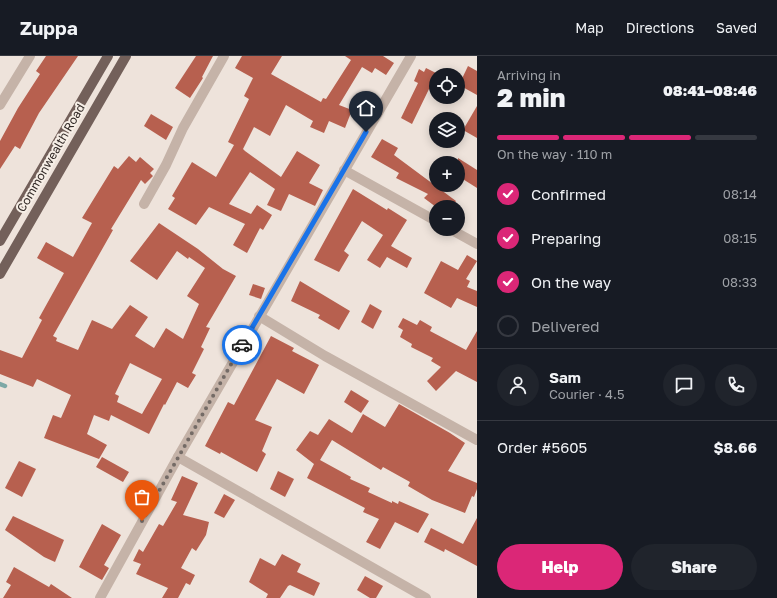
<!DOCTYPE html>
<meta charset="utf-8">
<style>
body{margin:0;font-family:"Golos Text",sans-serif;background:#20242c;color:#f1f3f6;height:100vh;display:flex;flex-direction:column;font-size:15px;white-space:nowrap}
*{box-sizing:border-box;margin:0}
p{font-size:13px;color:#9ea1a6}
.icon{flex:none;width:22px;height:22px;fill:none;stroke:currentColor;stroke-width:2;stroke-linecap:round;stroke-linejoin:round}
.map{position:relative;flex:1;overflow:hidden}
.sheet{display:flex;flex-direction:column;background:#171b24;width:300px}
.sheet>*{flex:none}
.tools{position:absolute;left:429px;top:12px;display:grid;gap:8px}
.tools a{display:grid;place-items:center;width:36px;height:36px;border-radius:50%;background:#171b24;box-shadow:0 2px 10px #0003;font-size:20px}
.pin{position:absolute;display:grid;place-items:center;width:34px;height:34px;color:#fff;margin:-41px -17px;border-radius:50% 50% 50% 0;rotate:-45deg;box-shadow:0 0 4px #0007}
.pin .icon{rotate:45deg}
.courier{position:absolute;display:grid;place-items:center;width:40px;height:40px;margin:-20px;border:3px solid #1a73e8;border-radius:50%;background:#fff;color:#222;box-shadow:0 1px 5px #0007}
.headline em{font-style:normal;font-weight:800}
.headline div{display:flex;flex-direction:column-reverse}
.headline{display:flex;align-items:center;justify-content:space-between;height:68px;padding:0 20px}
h1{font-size:26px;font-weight:800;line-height:30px}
.bar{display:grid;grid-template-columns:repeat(4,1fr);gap:6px 4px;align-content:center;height:48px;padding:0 20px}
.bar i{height:5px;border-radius:3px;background:#363941}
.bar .on{background:#db2777}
.bar p{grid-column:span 4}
.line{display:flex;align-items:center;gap:10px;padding:0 20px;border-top:1px solid #363941}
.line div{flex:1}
.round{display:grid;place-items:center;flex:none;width:42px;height:42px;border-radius:21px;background:#20242c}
ol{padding:0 20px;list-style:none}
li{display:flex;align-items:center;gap:12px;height:44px}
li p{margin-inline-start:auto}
li .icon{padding:4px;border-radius:50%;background:#db2777;color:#fff;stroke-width:4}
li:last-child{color:#9ea1a6}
li i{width:22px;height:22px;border:2px solid #363941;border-radius:50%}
.cta{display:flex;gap:8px;margin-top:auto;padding:8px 20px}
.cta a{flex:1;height:46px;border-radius:24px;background:#db2777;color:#fff;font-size:16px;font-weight:800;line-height:46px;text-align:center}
.cta a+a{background:#20242c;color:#f1f3f6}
header{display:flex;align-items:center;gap:24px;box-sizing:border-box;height:56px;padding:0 20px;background:#171b24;border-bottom:1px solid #363941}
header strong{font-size:19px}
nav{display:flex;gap:22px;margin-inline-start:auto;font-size:14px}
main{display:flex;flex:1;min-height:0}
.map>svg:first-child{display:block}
</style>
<header>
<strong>Zuppa</strong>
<nav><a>Map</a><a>Directions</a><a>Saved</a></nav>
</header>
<main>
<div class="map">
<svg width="477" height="542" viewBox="0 0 477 542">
<rect width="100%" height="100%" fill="#eee3db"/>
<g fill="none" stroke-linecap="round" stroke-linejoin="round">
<path stroke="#7da8a6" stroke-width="4.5" d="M0 328 5 330"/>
</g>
<g fill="#b7604f" fill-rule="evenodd">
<path d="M46 0H78L39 57 20 93 15 90 0 113V85L18 52 40 18 36 15Z"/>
<path d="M196 0H213L202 21 203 22 190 42 175 32Z"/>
<path d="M242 0H282L271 18 321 46 323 42 326 43 351 4 345 0H383L394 7 386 19 375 12 372 17 362 11 339 49 352 54 345 72 329 65 324 77 310 71 313 65 286 49 270 80 254 71 243 93 245 95 281 121 297 95 320 109 309 127 323 134 315 150 289 138 281 155 267 149 275 133 250 116 229 148 251 158 257 149 272 159 263 174 260 172 247 197 233 189 245 168 209 151 196 169 168 153 175 142 172 140 192 106 216 121 234 89 228 86 249 43 244 40 253 22 235 12Z"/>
<path d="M468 10 477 15V39L459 29Z"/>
<path d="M426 12 436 17V36L429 33 412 68 401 62 418 27 414 25 419 13 424 16Z"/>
<path d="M477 50V82L463 74Z"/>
<path d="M151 58 173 71 166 84 144 70Z"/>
<path d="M382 83 398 92 394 99 456 145 453 150 449 148 447 151H436L424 142 428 138 396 122 399 117 371 101Z"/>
<path d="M129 100 136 106 140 101 154 113 150 117 153 120 145 128 141 124 111 173 113 174 53 280 57 282 56 285 78 294 92 264 112 273 130 249 148 261 135 280 154 292 166 272 183 283 199 248 187 240 205 212 189 201 188 203 177 195 157 224 130 205 159 167 198 193 223 213 236 220 206 271 210 272 201 291 204 293 192 317 196 319 188 332 177 326 165 349 164 348 149 378 111 359 109 365 94 359 87 378 107 389 99 403 44 382 53 359 61 362 71 339 37 323 33 331 0 318V294L22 302 42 264 39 262 64 217 37 202 46 186 73 201 92 167 82 162 114 110 118 113ZM130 307 162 323 142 358 117 346 119 340 115 338Z"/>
<path d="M458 102 477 114V132L458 120Z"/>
<path d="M353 133 387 154 388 152 407 164 391 190 412 202 407 212 387 201 380 212 367 204 383 179 362 165 344 195 349 199 339 216 314 204Z"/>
<path d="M467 199 477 205 466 223 470 225 467 231 477 235V251L457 242 451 252 424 237 441 205 458 214Z"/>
<path d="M300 225 350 255 339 274 318 262 320 259 291 245Z"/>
<path d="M253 228 265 232 261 243 249 239Z"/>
<path d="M370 248 382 255 373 273 361 266Z"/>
<path d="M403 262 417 269 420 264 432 271 430 275 466 294 477 275V326L456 315 436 335 427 325 441 311 431 305 433 302 411 291 412 288 400 281 403 274 398 271Z"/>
<path d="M271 280 294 292 292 295 319 309 304 338 277 323 255 364 272 371 262 395 266 398 257 416 221 396 220 398 205 390 228 346 234 349Z"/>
<path d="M351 334 369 345 361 357 344 346Z"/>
<path d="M399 348 450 377 465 387 448 415 477 427V433L474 441 472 440 465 457 432 444 408 430 410 426 383 411 381 414 332 384 320 404 351 421 350 423 370 432 368 436 392 447V445L398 448 399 445 429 458 418 477 395 466 380 493 366 486 379 463 363 456 365 452 307 422 314 408 296 394 310 375 318 379 329 363 352 377 363 358 385 371Z"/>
<path d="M102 401 129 416 123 426 96 411Z"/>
<path d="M19 405 36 413 22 441 5 432Z"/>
<path d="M278 415 294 423 285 441 270 433Z"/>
<path d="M182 420 198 427 183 459 209 466 206 479 196 495 192 492 181 512 195 519 190 529 186 527 178 542H162L168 532 136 518 141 508 133 505 139 493 143 496 159 468 163 470 177 446 171 444Z"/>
<path d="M224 438 235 444 224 462 214 457Z"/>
<path d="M13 460 64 484 55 506 44 501 5 474Z"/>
<path d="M477 462V510L445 493 444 496 424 486 431 472 463 488Z"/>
<path d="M102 468 121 479 104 509 109 512 102 524 79 511Z"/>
<path d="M282 498 301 508 297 516 320 527 314 540 290 529 288 530 280 542H266L268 538 249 526 260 502 275 510Z"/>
<path d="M14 511 49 531 51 528 72 542H3L11 529 6 526Z"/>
<path d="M365 520 383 530 376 542H370L357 534Z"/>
</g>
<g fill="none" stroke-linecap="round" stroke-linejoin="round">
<g stroke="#c5b3a8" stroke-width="10">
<path d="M0 49 30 0"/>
<path d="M344 114 436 165"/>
<path d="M144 148 166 109 183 72 224 0"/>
<path d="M450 173 477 188"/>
<path d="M259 260 325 300 477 384"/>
<path d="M178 401 426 542"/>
<path d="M100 542 178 401 411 0"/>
</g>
<g stroke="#73605a" stroke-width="10">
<path d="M0 185 108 0"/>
<path d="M0 218 126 0"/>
</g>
</g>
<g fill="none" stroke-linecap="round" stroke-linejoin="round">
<path stroke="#746b66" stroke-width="4" stroke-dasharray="0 7.2" d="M142 465 242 289"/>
<path stroke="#1a73e8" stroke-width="5" d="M242 289 366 76"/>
</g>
<g text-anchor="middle" stroke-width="4" stroke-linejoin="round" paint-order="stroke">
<g font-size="12" fill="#322a27" stroke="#f6eee6">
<text transform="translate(51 102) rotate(-60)" y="4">Commonwealth Road</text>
</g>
</g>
</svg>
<div class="tools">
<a><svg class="icon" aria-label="locate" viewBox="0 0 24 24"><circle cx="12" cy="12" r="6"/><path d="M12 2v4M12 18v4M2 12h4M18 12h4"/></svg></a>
<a><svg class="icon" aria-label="layers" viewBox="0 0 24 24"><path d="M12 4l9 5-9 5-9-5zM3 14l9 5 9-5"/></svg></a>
<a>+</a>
<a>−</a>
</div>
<div class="pin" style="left:142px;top:465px;background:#ea580c"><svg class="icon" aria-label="bag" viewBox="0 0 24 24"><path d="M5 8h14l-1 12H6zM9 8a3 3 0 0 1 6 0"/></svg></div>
<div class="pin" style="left:366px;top:76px;background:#1f2937"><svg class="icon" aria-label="home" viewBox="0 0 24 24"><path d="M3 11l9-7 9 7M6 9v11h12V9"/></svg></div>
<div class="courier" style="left:242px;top:289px"><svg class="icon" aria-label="car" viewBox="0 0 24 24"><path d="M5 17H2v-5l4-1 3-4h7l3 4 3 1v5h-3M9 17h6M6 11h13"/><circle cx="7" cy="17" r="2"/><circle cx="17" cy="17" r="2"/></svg></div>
</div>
<section class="sheet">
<div class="headline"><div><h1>2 min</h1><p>Arriving in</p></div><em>08:41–08:46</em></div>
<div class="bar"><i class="on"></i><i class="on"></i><i class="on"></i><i></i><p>On the way · 110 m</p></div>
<ol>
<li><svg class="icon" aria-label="check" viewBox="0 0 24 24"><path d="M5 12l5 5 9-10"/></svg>Confirmed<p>08:14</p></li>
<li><svg class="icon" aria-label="check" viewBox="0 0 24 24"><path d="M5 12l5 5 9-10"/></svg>Preparing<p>08:15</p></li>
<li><svg class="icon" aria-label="check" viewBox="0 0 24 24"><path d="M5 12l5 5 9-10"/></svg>On the way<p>08:33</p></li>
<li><i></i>Delivered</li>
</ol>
<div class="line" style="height:72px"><a class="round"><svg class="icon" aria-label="person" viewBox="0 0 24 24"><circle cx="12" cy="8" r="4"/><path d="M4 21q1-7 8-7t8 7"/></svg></a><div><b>Sam</b><p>Courier · 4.5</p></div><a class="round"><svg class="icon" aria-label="chat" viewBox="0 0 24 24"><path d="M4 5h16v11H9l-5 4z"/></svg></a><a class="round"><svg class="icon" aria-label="phone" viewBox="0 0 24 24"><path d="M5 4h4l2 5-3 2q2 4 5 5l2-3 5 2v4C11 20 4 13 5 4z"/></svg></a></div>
<div class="line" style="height:52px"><div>Order #5605</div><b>$8.66</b></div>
<div class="cta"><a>Help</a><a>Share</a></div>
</section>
</main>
